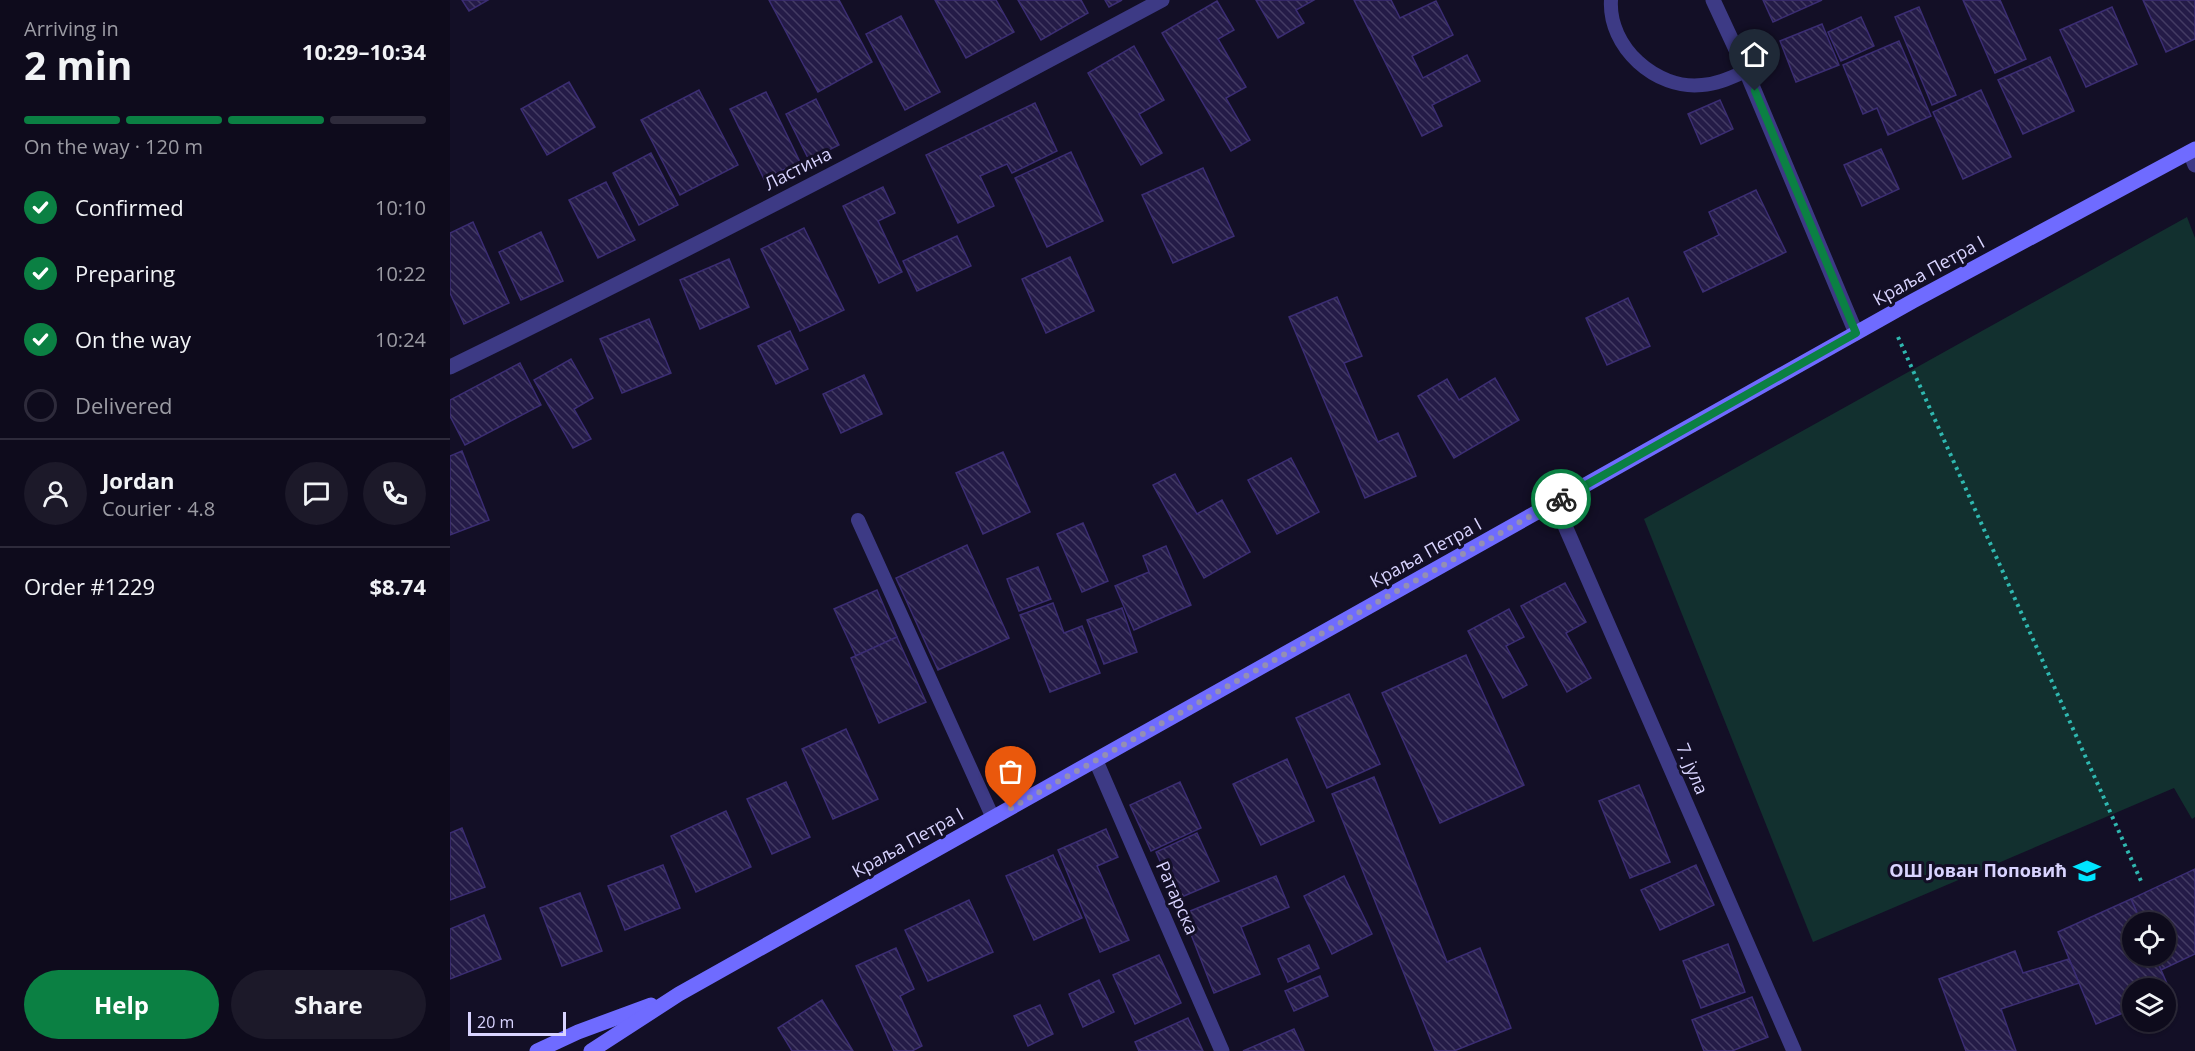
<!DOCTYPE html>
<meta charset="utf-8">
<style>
body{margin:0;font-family:"Open Sans",sans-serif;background:#1c1929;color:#f1f3f6;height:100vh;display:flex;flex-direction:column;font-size:22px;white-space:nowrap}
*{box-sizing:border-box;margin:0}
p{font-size:20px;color:#9b9ba3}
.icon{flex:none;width:33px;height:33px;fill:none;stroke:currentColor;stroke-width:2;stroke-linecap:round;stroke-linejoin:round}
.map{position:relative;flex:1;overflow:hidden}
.side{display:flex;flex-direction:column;background:#0e0b1c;width:450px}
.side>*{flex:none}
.tools{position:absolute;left:1672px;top:912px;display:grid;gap:12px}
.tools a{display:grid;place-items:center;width:54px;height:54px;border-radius:50%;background:#0e0b1c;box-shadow:0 2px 4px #0004,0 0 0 2px #2e2b3b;font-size:30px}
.scale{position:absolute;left:18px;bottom:15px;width:98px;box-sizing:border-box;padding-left:6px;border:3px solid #d9d4ff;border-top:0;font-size:16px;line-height:21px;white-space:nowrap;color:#d9d4ff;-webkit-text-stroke:4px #130f26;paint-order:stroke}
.pin{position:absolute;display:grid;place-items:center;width:51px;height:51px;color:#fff;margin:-62px -26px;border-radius:50% 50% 50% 0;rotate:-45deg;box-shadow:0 0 6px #0007}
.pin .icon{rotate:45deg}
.courier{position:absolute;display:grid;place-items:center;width:60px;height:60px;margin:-30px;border:4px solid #0b8043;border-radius:50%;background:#fff;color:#222;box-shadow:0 2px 8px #0007}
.head em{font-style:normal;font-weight:700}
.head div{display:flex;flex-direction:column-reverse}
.head{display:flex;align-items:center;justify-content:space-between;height:102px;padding:0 24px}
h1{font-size:39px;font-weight:700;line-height:45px}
.bar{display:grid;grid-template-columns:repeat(4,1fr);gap:9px 6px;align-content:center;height:72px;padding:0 24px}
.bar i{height:8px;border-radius:4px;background:#2e2b3b}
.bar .selected{background:#0b8043}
.bar p{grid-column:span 4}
.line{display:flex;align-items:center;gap:15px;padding:0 24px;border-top:2px solid #2e2b3b}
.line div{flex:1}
.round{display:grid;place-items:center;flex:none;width:63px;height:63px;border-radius:32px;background:#1c1929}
ol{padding:0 24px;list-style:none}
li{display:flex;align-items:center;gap:18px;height:66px}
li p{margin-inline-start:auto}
li .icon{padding:6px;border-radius:50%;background:#0b8043;color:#fff;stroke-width:4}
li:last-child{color:#9b9ba3}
li i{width:33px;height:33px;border:3px solid #2e2b3b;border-radius:50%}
.button{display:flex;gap:12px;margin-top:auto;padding:12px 24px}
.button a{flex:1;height:69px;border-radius:36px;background:#0b8043;color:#fff;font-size:24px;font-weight:700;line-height:69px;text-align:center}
.button a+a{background:#1c1929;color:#f1f3f6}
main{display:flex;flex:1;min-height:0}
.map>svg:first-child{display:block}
</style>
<main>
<section class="side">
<div class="head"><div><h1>2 min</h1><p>Arriving in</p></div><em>10:29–10:34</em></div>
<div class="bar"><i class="selected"></i><i class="selected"></i><i class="selected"></i><i></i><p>On the way · 120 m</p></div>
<ol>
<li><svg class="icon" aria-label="check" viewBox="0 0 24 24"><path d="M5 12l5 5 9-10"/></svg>Confirmed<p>10:10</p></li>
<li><svg class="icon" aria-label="check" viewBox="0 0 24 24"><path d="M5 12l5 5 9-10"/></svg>Preparing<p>10:22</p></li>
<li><svg class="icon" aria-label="check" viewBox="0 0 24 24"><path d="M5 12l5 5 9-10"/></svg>On the way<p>10:24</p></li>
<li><i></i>Delivered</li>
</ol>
<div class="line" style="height:108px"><a class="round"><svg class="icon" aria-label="person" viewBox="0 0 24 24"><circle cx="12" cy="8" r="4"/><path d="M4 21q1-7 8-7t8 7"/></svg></a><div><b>Jordan</b><p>Courier · 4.8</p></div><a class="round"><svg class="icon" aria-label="chat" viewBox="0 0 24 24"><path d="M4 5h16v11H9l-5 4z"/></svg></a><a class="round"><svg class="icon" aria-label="phone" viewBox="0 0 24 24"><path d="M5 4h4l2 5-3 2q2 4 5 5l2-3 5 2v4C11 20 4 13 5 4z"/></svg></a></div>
<div class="line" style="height:78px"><div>Order #1229</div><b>$8.74</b></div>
<div class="button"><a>Help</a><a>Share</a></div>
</section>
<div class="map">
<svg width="1745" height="1051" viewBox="0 0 1745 1051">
<defs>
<pattern id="building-back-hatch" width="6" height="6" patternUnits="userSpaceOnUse" patternTransform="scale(1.5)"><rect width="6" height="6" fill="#241b47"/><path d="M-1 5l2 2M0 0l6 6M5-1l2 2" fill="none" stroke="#433b63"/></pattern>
</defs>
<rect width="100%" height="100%" fill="#130f26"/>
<path fill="#12302f" d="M1737 217 1745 238V817L1742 819 1724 788 1363 942 1194 519Z"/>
<g fill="url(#building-back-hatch)" stroke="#3b2d73" stroke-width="1.5">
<path d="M12 0H38L19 11Z"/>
<path d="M319 0H389L422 62 368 92Z"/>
<path d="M485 0H546L564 32 516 58Z"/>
<path d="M568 0H631L638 13 591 40Z"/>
<path d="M655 0H672L659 7Z"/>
<path d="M806 0H864L846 10 854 23 828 38Z"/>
<path d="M904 0H941L950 18 986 1 1003 35 962 56 973 78 1017 55 1030 81 982 105 992 126 972 136Z"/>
<path d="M1313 0H1372L1323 22Z"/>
<path d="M1513 0H1550L1576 59 1545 73Z"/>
<path d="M1693 0H1745V39L1716 52Z"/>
<path d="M767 1 784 30 768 39 796 87 776 98 800 140 781 151 712 33Z"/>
<path d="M1469 7 1506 95 1482 105 1445 17Z"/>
<path d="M1662 7 1687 64 1636 87 1610 30Z"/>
<path d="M451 16 490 92 455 110 416 34Z"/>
<path d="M1411 17 1424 46 1391 61 1378 32Z"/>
<path d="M1372 24 1389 65 1346 82 1330 41Z"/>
<path d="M1449 41 1481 116 1438 135 1427 108 1413 114 1393 65Z"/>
<path d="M684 46 714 100 689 114 712 153 691 165 638 73Z"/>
<path d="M1600 57 1624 111 1573 134 1548 80Z"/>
<path d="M119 82 145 127 97 155 71 109Z"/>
<path d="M249 90 288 165 230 195 191 120Z"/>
<path d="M1531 90 1561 157 1513 179 1483 112Z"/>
<path d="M316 92 350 162 314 179 280 109Z"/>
<path d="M366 99 389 145 359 160 336 114Z"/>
<path d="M1270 100 1283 129 1251 144 1238 114Z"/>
<path d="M585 103 607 151 562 173 557 164 530 176 544 206 508 223 476 155Z"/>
<path d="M1431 149 1449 189 1412 206 1394 165Z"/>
<path d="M621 152 653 221 597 247 565 178Z"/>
<path d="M201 153 228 205 189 225 163 173Z"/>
<path d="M753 168 784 236 723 263 692 195Z"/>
<path d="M156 182 185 240 148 258 119 200Z"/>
<path d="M433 187 445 213 428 221 452 272 429 283 393 206Z"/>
<path d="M1306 190 1336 252 1253 292 1234 252 1269 235 1259 212Z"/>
<path d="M23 222 59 303 14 324 0 293V233Z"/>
<path d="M354 228 394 310 350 331 311 249Z"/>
<path d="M91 232 113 281 71 300 49 252Z"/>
<path d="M507 236 521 266 467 291 453 261Z"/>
<path d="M620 257 644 311 596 333 572 279Z"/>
<path d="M279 259 299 307 250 329 230 280Z"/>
<path d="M887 297 912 356 894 363 928 442 948 433 966 476 915 498 839 317Z"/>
<path d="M1178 298 1200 346 1157 365 1136 318Z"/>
<path d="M199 319 221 373 172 393 150 339Z"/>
<path d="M340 331 358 369 326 384 308 346Z"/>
<path d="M121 359 143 398 124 409 141 439 123 448 84 380Z"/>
<path d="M70 363 91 405 15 445 0 416V400Z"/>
<path d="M414 375 432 414 391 433 373 394Z"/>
<path d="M1045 378 1069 420 1004 458 968 396 997 379 1009 400Z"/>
<path d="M12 451 39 520 0 535V456Z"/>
<path d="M553 452 580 512 533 534 506 473Z"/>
<path d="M841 458 869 512 827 534 798 480Z"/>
<path d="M725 474 747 514 772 500 800 552 754 578 703 485Z"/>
<path d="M633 523 658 581 632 592 607 534Z"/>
<path d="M517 545 559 638 488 670 446 578Z"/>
<path d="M716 546 741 605 684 630 665 586 699 572 693 556Z"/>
<path d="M588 567 601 599 569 611 557 579Z"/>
<path d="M1115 583 1136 622 1116 633 1141 678 1117 692 1071 606Z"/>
<path d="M427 590 447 637 406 656 384 609Z"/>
<path d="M603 603 614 633 632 626 650 673 600 692 570 615Z"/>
<path d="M672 608 687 652 654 664 637 620Z"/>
<path d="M1059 609 1074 637 1056 646 1077 685 1053 698 1018 631Z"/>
<path d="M447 637 476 702 429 723 401 658Z"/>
<path d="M1016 655 1074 785 990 823 932 693Z"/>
<path d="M899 694 930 764 877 788 846 718Z"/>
<path d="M396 729 428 799 383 819 352 749Z"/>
<path d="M837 759 864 821 811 845 783 784Z"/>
<path d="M924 777 997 962 1030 948 1061 1028 1004 1051H985L882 794Z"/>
<path d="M336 782 360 837 322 854 297 799Z"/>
<path d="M730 782 751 828 701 851 680 805Z"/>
<path d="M1189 785 1220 862 1180 878 1149 801Z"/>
<path d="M276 811 301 867 246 892 221 836Z"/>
<path d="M12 828 35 887 0 900V833Z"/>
<path d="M656 829 668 857 647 866 679 940 650 952 608 850Z"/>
<path d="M747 833 769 881 727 899 706 852Z"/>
<path d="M603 855 632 918 584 940 556 876Z"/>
<path d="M213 865 230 908 175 930 158 886Z"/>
<path d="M1246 865 1264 905 1210 930 1191 890Z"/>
<path d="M1745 869V954L1711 970 1705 956H1716V922H1691L1681 899Z"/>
<path d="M826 876 839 907 791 927 810 974 764 993 733 914Z"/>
<path d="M894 876 922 934 882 954 854 896Z"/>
<path d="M130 893 152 951 112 966 90 908Z"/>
<path d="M1681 899 1691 922H1683V956H1705L1721 993 1716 996V988H1683V1009L1646 1024 1608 932Z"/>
<path d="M519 900 543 952 478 981 455 930Z"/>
<path d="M34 915 51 959 0 979V929Z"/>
<path d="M1278 944 1295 992 1251 1008 1233 961Z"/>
<path d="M859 945 869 968 838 982 828 959Z"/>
<path d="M446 948 464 989 450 996 472 1046 462 1051H444L406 966Z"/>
<path d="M1565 951 1573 973 1619 959 1629 983 1551 1009 1566 1051H1516L1489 979Z"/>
<path d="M709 955 731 1003 685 1024 663 975Z"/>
<path d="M870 976 878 996 844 1011 835 991Z"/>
<path d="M649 980 664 1012 633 1027 619 994Z"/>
<path d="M1302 997 1318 1037 1282 1051H1254L1242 1020Z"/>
<path d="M372 1000 403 1051H342L328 1028Z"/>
<path d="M590 1005 603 1034 578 1046 564 1016Z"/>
<path d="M738 1018 753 1051H689L685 1042Z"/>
<path d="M844 1029 854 1051H793Z"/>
</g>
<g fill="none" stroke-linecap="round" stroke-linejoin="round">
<path stroke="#2fb8b0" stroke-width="4" stroke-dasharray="3 4.5" stroke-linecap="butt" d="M1448 337 1691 881"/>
<g stroke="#3d3a85" stroke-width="14">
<path d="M1161 0C1158 47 1206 90 1252 85 1268 84 1282 77 1296 71"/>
<path d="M408 520 543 818"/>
</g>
<g stroke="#3d3a85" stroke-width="15">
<path d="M1263 0 1296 71 1406 333"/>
<path d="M1740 152 1745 165"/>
<path d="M0 367C240 250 477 126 712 0"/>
<path d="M1105 503 1344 1051"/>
<path d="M646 761 772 1051"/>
</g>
<g stroke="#6f6bff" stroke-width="15">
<path d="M87 1051 128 1032 201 1005"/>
<path d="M141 1051 229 994 1463 301 1745 149"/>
</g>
</g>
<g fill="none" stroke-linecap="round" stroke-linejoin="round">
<path stroke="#948fb3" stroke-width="6" stroke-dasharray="0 10.8" d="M561 808 1111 499"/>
<path stroke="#0b8043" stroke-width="8" d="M1111 499 1406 333 1305 91"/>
</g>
<defs>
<symbol id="school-bare" viewBox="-9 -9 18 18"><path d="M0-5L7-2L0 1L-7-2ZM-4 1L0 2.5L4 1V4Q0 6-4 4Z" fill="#00e5ff" stroke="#130f26" stroke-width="2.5" paint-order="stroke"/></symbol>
</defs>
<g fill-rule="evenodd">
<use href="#school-bare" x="1618" y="852" width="38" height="38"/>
</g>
<g text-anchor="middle" stroke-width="6" stroke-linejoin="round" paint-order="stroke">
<g font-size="18" fill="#d9d4ff" stroke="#130f26">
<text transform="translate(348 169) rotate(-27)" y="6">Ластина</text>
<text transform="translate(1479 271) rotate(-29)" y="6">Краља Петра I</text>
<text transform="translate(976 553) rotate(-29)" y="6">Краља Петра I</text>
<text transform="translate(1242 769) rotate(67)" y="6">7. јула</text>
<text transform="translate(458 843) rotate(-29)" y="6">Краља Петра I</text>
<text transform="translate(727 898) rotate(66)" y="6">Ратарска</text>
</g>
<g font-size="18" font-weight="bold" fill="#d9d4ff" stroke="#130f26" text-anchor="end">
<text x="1617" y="877">ОШ Јован Поповић</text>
</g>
</g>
</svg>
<div class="tools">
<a><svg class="icon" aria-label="locate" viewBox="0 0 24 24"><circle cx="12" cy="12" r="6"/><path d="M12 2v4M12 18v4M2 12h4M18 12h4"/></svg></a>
<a><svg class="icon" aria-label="layers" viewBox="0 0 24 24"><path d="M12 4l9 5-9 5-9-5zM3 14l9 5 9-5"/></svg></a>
</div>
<div class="scale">20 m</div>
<div class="pin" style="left:561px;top:808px;background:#ea580c"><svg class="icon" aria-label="bag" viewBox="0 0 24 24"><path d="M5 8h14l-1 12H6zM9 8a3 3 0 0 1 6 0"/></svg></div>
<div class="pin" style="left:1305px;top:91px;background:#1f2937"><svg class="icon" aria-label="home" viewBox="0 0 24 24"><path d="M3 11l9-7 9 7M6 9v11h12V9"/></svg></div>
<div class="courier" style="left:1111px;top:499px"><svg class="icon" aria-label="bike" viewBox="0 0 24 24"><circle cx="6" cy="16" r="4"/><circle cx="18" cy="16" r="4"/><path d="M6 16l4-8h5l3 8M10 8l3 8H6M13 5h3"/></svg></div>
</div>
</main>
